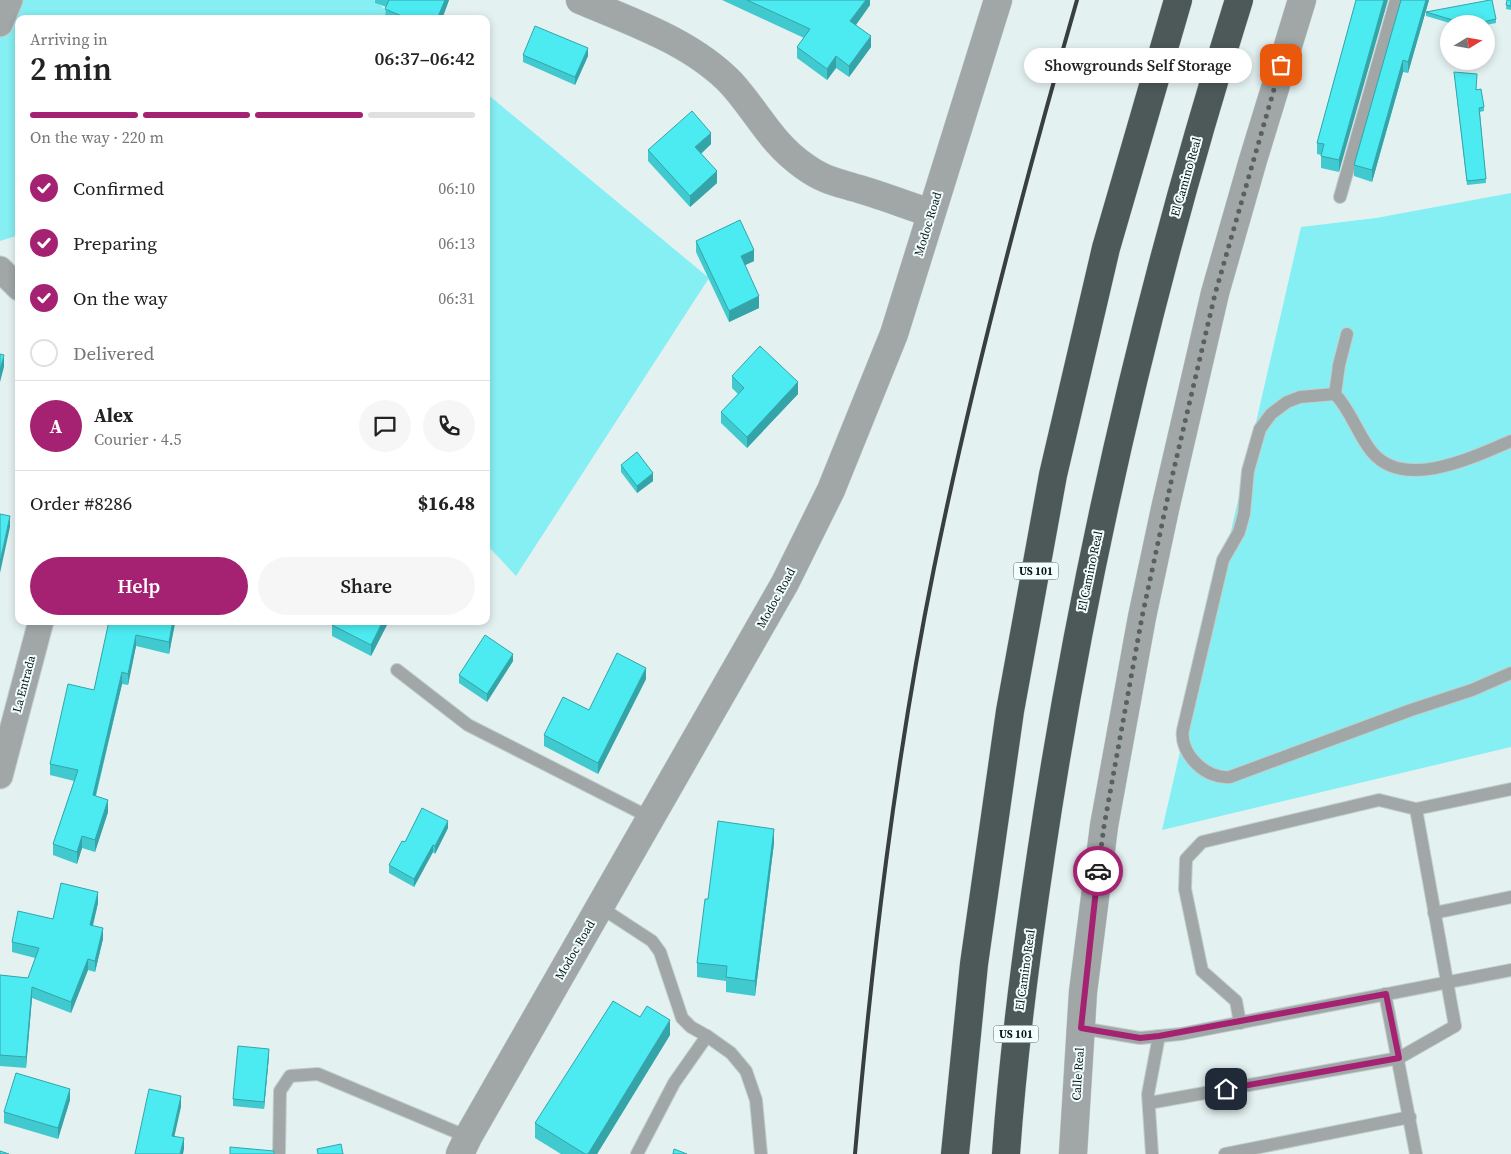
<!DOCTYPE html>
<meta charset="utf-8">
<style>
body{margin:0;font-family:"Source Serif 4",serif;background:#f6f6f6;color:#222;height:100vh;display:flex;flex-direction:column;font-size:19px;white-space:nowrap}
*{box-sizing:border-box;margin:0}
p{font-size:16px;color:#767676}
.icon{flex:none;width:28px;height:28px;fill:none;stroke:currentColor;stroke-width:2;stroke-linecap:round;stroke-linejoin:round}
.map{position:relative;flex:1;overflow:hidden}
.panel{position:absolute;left:15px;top:15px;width:475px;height:610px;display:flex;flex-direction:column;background:#fff;border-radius:10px;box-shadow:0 2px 8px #0003}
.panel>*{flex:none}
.needle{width:32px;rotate:79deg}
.controls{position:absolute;left:1440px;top:15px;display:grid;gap:10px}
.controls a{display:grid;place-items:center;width:55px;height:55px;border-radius:50%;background:#fff;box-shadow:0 2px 8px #0003;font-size:25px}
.pin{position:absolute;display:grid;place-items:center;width:42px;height:42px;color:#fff;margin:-21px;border-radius:10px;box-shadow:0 2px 8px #0006}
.courier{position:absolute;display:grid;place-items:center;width:50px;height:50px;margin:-25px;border:4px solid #a42271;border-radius:50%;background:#fff;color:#222;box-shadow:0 1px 6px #0007}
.bubble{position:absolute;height:35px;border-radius:18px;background:#fff;box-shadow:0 2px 8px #0003;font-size:16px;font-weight:600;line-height:35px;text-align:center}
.head em{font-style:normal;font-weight:600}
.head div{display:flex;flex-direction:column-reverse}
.head{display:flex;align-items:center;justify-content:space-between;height:85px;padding:0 15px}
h1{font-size:32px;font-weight:600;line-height:38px}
.bar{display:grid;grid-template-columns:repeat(4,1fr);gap:8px 5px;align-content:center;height:60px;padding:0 15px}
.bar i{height:6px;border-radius:4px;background:#e0e0e0}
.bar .on{background:#a42271}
.bar p{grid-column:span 4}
.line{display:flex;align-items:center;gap:12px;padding:0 15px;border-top:1px solid #e0e0e0}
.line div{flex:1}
.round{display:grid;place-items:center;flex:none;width:52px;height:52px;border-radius:26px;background:#f6f6f6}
ol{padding:0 15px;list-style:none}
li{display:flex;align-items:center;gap:15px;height:55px}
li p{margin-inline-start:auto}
li .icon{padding:5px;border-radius:50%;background:#a42271;color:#fff;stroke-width:4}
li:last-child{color:#767676}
li i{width:28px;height:28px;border:2px solid #e0e0e0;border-radius:50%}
.cta{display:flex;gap:10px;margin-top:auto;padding:10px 15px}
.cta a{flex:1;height:58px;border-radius:30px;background:#a42271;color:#fff;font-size:20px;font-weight:600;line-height:58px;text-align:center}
.cta a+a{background:#f6f6f6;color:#222}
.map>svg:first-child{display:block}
</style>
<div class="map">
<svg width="1511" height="1154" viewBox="0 0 1511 1154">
<rect width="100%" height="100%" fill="#e4f1f1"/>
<g fill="#85eff3">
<path d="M0 0H374L397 19H19V235L0 241Z"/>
<path d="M486 93 709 278 516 576 486 544Z"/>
<path d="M1511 193V747L1162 830 1301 227 1376 218Z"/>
</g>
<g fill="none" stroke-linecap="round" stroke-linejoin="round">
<defs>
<g id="service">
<path d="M1340 197 1396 0"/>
<path d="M1347 334 1339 365 1335 394C1352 412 1357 434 1372 452 1404 491 1474 457 1511 441"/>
<path d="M1335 394 1300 397 1287 402 1271 414 1260 429 1248 471 1244 514 1239 532 1223 560 1183 730C1179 754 1207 780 1230 777L1411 710 1472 690 1511 673"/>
<path d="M397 670 468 725 651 818"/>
<path d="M600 907 652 941 660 952 682 1018 691 1027 707 1036 731 1053 746 1071 756 1100 761 1154"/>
<path d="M1434 913 1511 897"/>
<path d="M1385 994 1416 1154"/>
<path d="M1240 1023 1236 1001 1202 971 1185 889 1186 859 1202 842 1379 800 1416 809"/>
<path d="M1081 1028 1140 1038 1181 1034 1511 970"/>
<path d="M1149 1103 1399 1058 1455 1026 1416 809 1511 789"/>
<path d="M279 1154 280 1091 290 1076 318 1074 468 1137"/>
<path d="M637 1154 674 1083 707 1036"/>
<path d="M1152 1154 1148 1094 1159 1036"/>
<path d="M1225 1154 1410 1117"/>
</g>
<g id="minor">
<path d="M0 24 10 0"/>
<path d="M0 269 19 288"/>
<path d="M0 776 41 621"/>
</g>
<g id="tertiary">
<path d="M580 0C632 22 692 42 732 84 758 113 771 143 804 166 822 179 832 181 852 187 879 194 905 205 931 213"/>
<path d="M460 1154 468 1137 785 583 831 490 894 334 998 0"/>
<path d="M1073 1154 1083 992 1104 826 1142 617 1165 509 1215 293 1253 160 1302 0"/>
</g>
<g id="motorway">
<path d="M955 1154 974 964 1010 711 1053 475 1106 248 1178 0"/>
<path d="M1006 1154C1013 1053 1026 954 1041 854 1084 564 1151 280 1239 0"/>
</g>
</defs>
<use href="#service" stroke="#c2cdcd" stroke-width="14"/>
<use href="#minor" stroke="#c2cdcd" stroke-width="27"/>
<use href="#tertiary" stroke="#c2cdcd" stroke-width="29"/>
<use href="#motorway" stroke="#c2cdcd" stroke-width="29"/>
<use href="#service" stroke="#a1a7a7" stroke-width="12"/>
<use href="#minor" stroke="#a1a7a7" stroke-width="25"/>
<use href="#tertiary" stroke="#a1a7a7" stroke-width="28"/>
<use href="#motorway" stroke="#4d5858" stroke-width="28"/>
<path stroke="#383f3f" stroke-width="4" d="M855 1154C872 958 895 761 934 568 973 376 1023 188 1077 0"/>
</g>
<g fill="#40cacf">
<path d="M375 0H449L442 19H385L386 7 375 3Z"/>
<path d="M722 0H870V5L856 25 871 47 849 77 836 68 827 80 797 58V47L804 38Z"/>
<path d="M1356 0 1339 172 1321 168V155L1317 154V143Z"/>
<path d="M1401 0H1429L1408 73 1403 72 1372 182 1354 176V165Z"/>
<path d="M1507 0H1511V10L1506 9Z"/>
<path d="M1426 12 1496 19V23L1486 25V24H1453L1426 16Z"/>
<path d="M523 55 588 56 575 85 523 62Z"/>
<path d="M1454 72 1476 90 1484 107V111L1480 112 1486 183 1467 185Z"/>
<path d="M711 144 701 154 717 183 690 207 648 161V150Z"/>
<path d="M696 241 754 261 745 265 759 308 729 322 696 252Z"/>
<path d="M732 376 798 394 747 448 721 423V412L738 394 732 388Z"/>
<path d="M621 465 653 481 637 493 621 472Z"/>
<path d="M109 621H175V623L169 654 136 646 128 685 122 684 96 796 108 812 95 852 82 848 77 864 53 855V844L74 781 50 775V764L94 690Z"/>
<path d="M334 621H389L371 656 332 636V625Z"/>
<path d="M513 661 487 702 459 683V675Z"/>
<path d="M646 679 598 774 544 746V735Z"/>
<path d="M448 828 435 854 433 852 414 887 389 873V865L405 842Z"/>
<path d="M774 843 755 996 726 992V981L697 977V963L708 899Z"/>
<path d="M98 903 93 926 103 939 95 972 88 970 71 1013 32 998 26 1068 0 1066V975L28 978 35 958 12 952V942L53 919Z"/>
<path d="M670 1035 597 1154H561L535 1138V1123Z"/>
<path d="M269 1056 264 1109 233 1106V1099Z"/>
<path d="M70 1100 58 1139 4 1123V1112Z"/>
</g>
<g fill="#34a4a9">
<path d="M445 0H449L442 19H437Z"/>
<path d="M866 0H870V5L850 33V21Z"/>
<path d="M1384 0H1388L1339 172V160Z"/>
<path d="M1426 0H1429L1408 73V62Z"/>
<path d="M871 36V47L849 77V66Z"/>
<path d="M588 48V56L575 85V77Z"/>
<path d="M836 56V68L827 80V69Z"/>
<path d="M1403 60V72L1372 182V170Z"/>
<path d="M711 133V144L695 159V147Z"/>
<path d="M717 171V183L690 207V196Z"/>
<path d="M754 250V261L741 267V256Z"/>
<path d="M759 296V308L729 322V311Z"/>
<path d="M4 355V367L0 382V370Z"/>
<path d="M798 382V394L747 448V437Z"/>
<path d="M653 473V481L637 493V486Z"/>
<path d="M10 516V527L0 573V562Z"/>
<path d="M173 621H175V623L169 654V642Z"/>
<path d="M383 621H389L371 656V645Z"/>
<path d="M136 635V646L128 685V674Z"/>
<path d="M513 654V661L487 702V694Z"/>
<path d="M646 668V679L598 774V763Z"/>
<path d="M122 672V684L93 806V795Z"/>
<path d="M108 800V812L95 852V840Z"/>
<path d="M448 821V828L435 854V846Z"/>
<path d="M774 829V843L755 996V981Z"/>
<path d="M82 836V848L77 864V852Z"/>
<path d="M433 845V852L414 887V879Z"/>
<path d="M98 892V903L90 936V925Z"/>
<path d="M103 928V939L95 972V961Z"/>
<path d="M88 959V970L71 1013V1002Z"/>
<path d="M32 987V998L26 1068V1057Z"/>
<path d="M670 1020V1035L597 1154H588Z"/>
<path d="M269 1049V1056L264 1109V1102Z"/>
<path d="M70 1089V1100L58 1139V1128Z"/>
<path d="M181 1096V1107L172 1147V1136Z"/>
<path d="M184 1138V1149L183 1154H180Z"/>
</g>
<g fill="#4bebf1" stroke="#34a4a9">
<path d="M389 0H445L437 19H409L385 9Z"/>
<path d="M747 0H866L850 21 871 36 849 66 836 56 827 69 797 47 810 29Z"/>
<path d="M1356 0H1384L1339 160 1321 156 1324 144 1317 143Z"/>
<path d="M1401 0H1426L1408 62 1403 60 1372 170 1354 165Z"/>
<path d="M1490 0H1492L1496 19 1473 24H1466L1426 12Z"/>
<path d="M1507 0H1511V6L1506 5Z"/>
<path d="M535 26 588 48 575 77 523 55Z"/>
<path d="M1454 72 1477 74 1476 90 1481 89 1484 107 1479 108 1486 179 1467 181Z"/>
<path d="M692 111 711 133 695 147 717 171 690 196 648 150Z"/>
<path d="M740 220 754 250 741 256 759 296 729 311 696 241Z"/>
<path d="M760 346 798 382 747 437 721 412 744 388 732 376Z"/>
<path d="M0 354 4 355 0 370Z"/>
<path d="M637 452 653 473 637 486 621 465Z"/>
<path d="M0 514 10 516 0 562Z"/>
<path d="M109 621H173L169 642 136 635 128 674 122 672 93 795 108 800 95 840 82 836 77 852 53 844 78 770 50 764 68 684 94 690Z"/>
<path d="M334 621H383L371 645 332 625Z"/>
<path d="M485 635 513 654 487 694 459 675Z"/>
<path d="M617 653 646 668 598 763 544 735 563 697 589 710Z"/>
<path d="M422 808 448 821 435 846 433 845 414 879 389 865 402 841 405 842Z"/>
<path d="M718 821 774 829 755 981 726 977 727 966 697 963 705 899H708Z"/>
<path d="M61 883 98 892 90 925 103 928 95 961 88 959 71 1002 32 987 26 1057 0 1055V975L28 978 39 948 12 942 18 911 53 919Z"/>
<path d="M613 1001 640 1017 647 1006 670 1020 588 1154H585L535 1123Z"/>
<path d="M238 1046 269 1049 264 1102 233 1099Z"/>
<path d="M16 1073 70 1089 58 1128 4 1112Z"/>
<path d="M149 1089 181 1096 172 1136 184 1138 180 1154H135Z"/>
<path d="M341 1144 343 1154H318L317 1149Z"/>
<path d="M230 1147 274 1151V1154H230Z"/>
<path d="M674 1149 687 1154H673Z"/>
<path d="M0 1151 9 1154H0Z"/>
</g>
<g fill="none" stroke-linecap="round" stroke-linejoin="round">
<path stroke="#586060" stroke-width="5" stroke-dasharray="0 9" d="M1098 871 1104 826 1142 617 1173 473 1215 294 1281 65"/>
<path stroke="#a42271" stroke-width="6" d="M1098 871 1081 1028 1140 1038 1159 1036 1386 994 1399 1058 1226 1089"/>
</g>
<g text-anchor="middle" stroke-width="4" stroke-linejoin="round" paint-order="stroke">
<g fill="#f1fefe" stroke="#515959" stroke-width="1">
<rect x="1013.5" y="562.5" width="45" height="17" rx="4"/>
<rect x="993.5" y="1025.5" width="45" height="17" rx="4"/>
</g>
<g font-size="11" font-weight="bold" fill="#0d1212">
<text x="1036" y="575">US 101</text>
<text x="1016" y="1038">US 101</text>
</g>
<g font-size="12" fill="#0d1212" stroke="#f1fefe">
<text transform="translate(1186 177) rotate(-74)" y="4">El Camino Real</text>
<text transform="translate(928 224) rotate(-73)" y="4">Modoc Road</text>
<text transform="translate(1090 571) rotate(-78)" y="4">El Camino Real</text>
<text transform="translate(776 598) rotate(-61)" y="4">Modoc Road</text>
<text transform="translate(24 684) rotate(-75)" y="4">La Entrada</text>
<text transform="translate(575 950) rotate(-60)" y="4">Modoc Road</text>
<text transform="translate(1025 970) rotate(-82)" y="4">El Camino Real</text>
<text transform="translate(1078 1074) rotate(-86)" y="4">Calle Real</text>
</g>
</g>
</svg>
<div class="controls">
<a><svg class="needle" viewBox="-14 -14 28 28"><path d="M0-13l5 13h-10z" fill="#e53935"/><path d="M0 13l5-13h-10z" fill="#767676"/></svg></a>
</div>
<div class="pin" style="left:1281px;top:65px;background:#ea580c"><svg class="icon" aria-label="bag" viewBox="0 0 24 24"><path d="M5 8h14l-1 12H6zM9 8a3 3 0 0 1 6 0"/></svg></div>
<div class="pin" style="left:1226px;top:1089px;background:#1f2937"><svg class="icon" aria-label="home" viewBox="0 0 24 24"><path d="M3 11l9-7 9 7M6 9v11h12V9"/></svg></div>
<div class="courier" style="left:1098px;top:871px"><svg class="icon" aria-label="car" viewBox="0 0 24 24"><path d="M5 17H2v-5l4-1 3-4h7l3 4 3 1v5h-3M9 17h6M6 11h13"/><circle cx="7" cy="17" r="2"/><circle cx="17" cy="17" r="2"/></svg></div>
<div class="bubble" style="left:1024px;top:48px;width:228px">Showgrounds Self Storage</div>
<section class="panel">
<div class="head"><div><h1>2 min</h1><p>Arriving in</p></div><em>06:37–06:42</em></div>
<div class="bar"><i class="on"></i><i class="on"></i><i class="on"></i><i></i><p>On the way · 220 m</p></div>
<ol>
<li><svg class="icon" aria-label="check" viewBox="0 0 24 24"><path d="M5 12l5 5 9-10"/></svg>Confirmed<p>06:10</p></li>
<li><svg class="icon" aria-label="check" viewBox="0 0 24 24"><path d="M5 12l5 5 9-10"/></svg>Preparing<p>06:13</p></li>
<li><svg class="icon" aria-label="check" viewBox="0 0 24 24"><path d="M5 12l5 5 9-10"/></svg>On the way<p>06:31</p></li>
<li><i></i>Delivered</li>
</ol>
<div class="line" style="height:90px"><b class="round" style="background:#a42271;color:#fff">A</b><div><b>Alex</b><p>Courier · 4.5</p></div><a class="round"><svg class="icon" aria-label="chat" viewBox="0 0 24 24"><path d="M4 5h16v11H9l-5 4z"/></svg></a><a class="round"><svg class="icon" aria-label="phone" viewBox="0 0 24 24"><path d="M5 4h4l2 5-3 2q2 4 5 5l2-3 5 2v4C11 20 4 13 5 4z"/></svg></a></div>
<div class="line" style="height:65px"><div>Order #8286</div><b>$16.48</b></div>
<div class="cta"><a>Help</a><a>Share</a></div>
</section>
</div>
